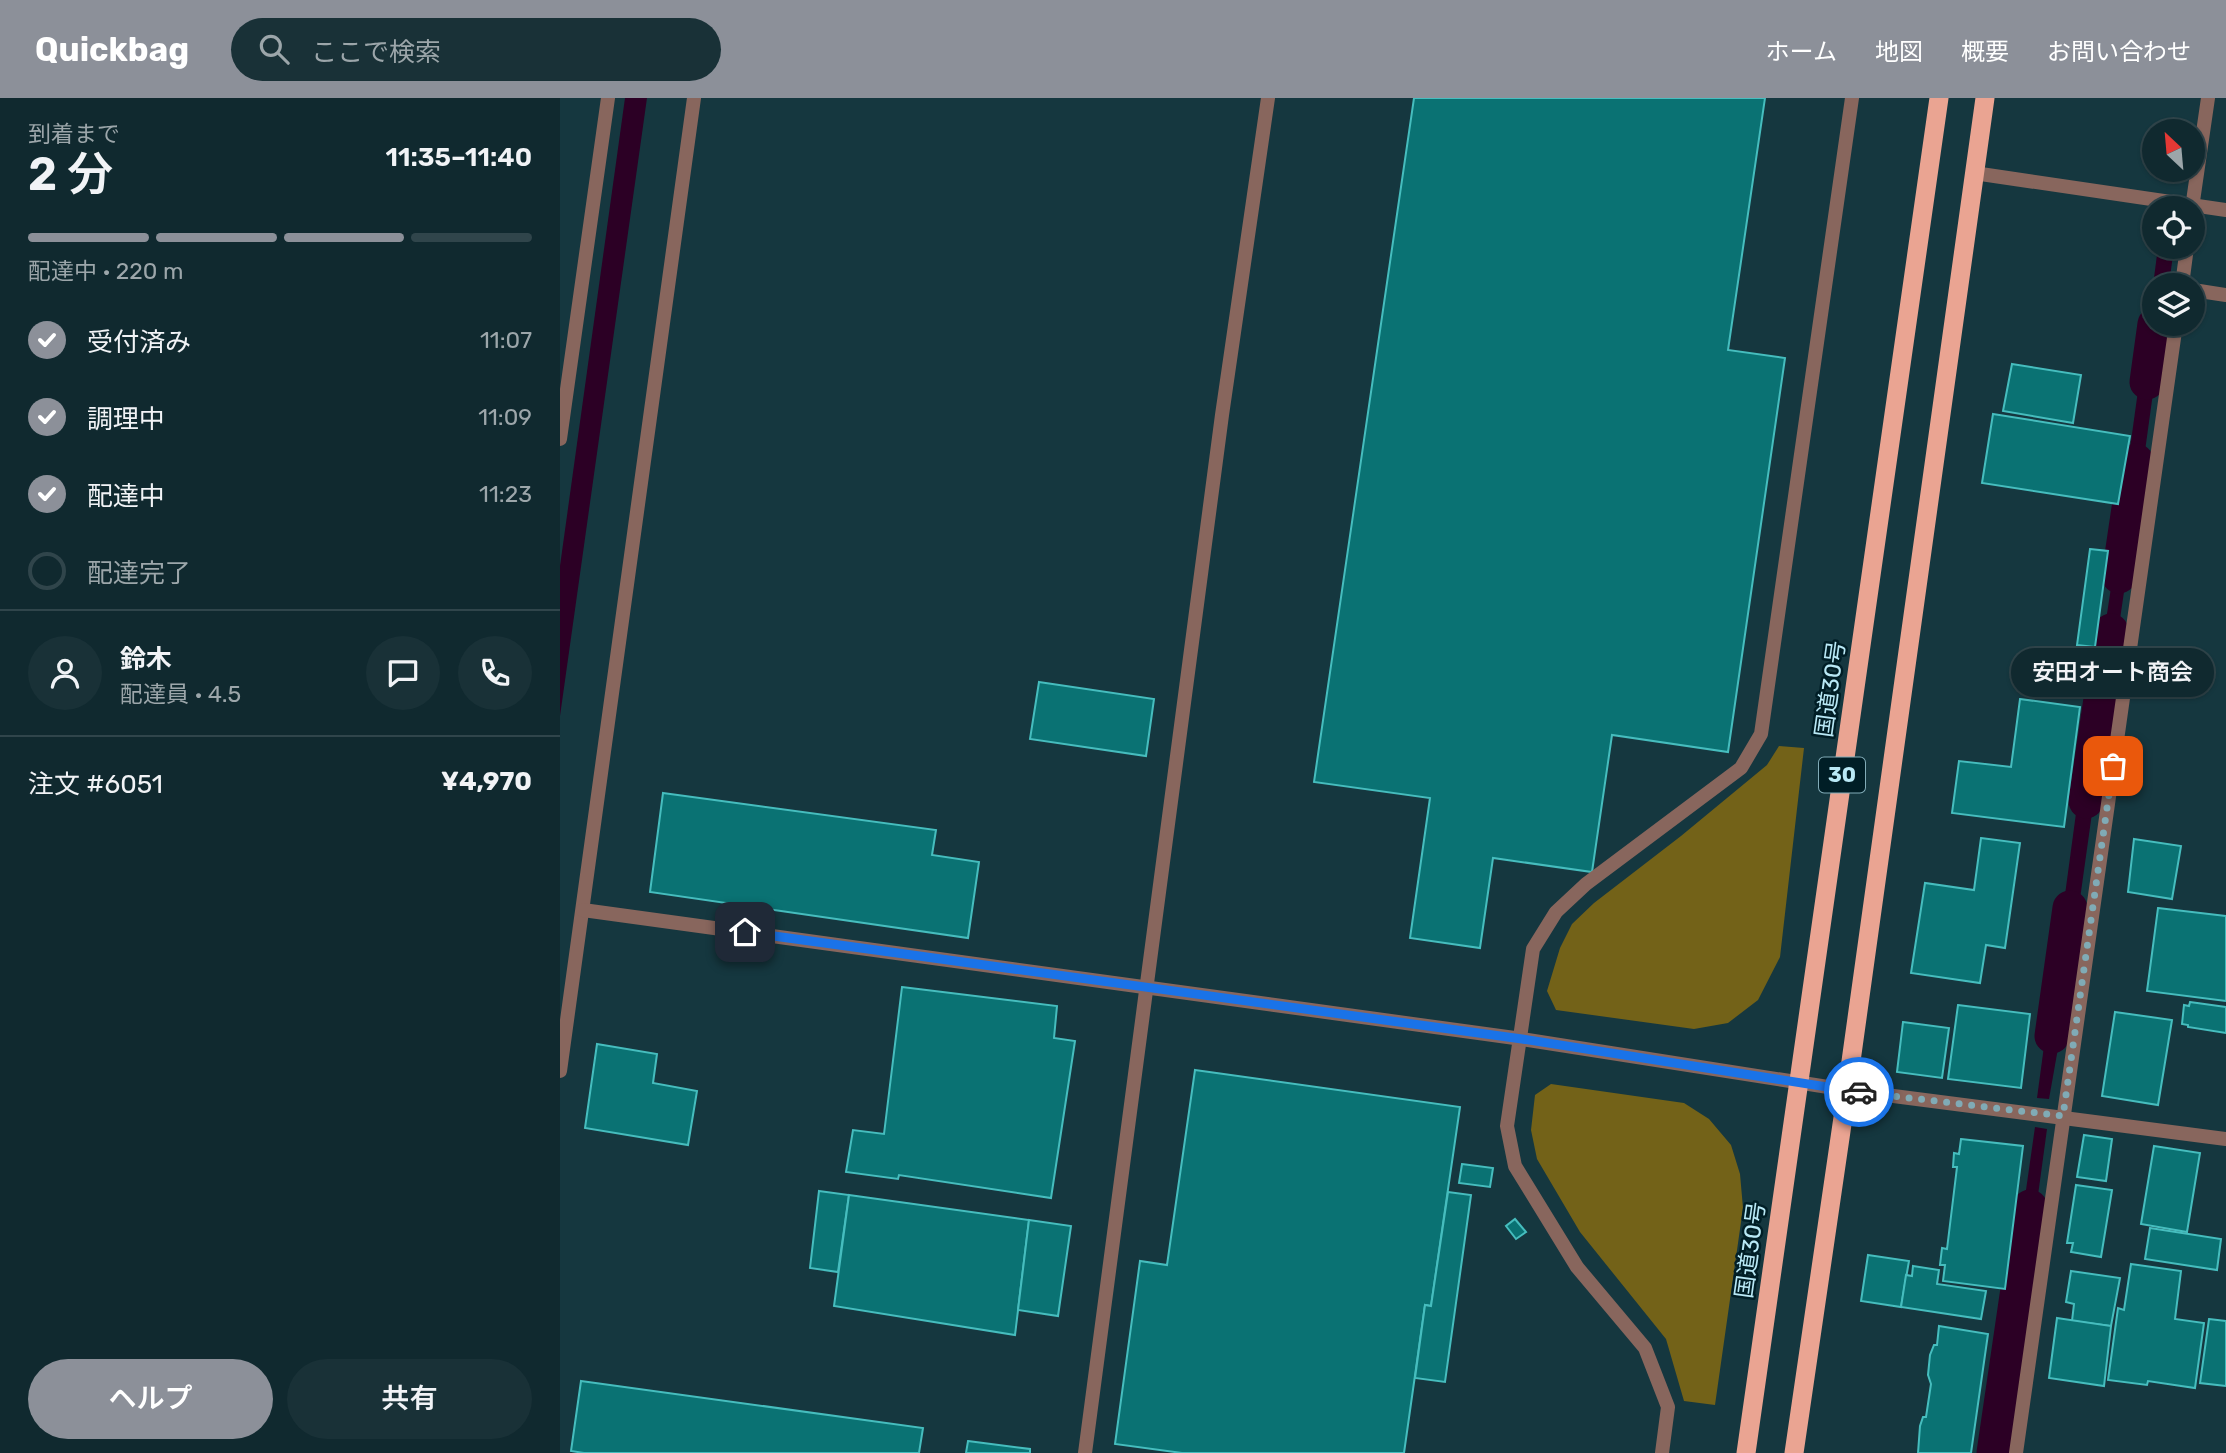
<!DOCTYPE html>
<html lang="ja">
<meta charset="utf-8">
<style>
body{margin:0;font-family:Rubik,"Noto Sans JP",sans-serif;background:#193137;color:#f1f3f6;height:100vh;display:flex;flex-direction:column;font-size:26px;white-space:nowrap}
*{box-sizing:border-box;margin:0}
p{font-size:23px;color:#9ca6aa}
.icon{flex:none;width:38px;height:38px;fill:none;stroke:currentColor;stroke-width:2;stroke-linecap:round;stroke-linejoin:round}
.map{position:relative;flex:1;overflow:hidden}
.side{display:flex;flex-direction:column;background:#10292f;width:560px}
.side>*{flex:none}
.needle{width:46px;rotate:334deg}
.fabs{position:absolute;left:1582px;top:21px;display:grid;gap:14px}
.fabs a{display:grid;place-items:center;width:63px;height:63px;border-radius:50%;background:#10292f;box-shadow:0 2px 5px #0004,0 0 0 2px #30454b;font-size:35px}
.pin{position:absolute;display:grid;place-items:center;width:60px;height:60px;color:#fff;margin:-30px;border-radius:14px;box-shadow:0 4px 10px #0006}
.courier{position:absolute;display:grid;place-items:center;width:70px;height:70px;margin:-35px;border:5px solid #1a73e8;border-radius:50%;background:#fff;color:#222;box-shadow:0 2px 9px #0007}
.bubble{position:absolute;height:49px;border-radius:24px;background:#10292f;box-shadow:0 2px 5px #0004,0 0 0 2px #30454b;font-size:23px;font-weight:600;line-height:49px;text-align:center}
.summary em{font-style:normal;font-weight:600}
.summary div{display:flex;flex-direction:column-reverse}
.summary{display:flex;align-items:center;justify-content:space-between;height:119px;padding:0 28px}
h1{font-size:46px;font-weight:600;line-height:52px}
.bar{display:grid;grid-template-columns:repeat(4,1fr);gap:10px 7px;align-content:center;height:84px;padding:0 28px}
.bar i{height:9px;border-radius:5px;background:#30454b}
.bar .on{background:#8c9099}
.bar p{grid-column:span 4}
.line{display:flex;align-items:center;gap:18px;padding:0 28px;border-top:2px solid #30454b}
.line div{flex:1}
.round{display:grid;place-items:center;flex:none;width:74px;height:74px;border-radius:37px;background:#193137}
ol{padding:0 28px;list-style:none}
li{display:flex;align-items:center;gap:21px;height:77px}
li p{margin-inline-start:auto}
li .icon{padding:7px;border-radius:50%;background:#8c9099;color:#fff;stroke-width:4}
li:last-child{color:#9ca6aa}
li i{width:38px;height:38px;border:4px solid #30454b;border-radius:50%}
.primary-button{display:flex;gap:14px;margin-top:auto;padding:14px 28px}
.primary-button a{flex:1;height:80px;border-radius:42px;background:#8c9099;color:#fff;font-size:28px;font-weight:600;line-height:80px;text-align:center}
.primary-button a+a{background:#193137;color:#f1f3f6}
header{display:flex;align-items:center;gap:42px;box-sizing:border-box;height:98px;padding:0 35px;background:#8c9099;color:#fff}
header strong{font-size:33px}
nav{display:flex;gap:38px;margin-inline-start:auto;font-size:24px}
.search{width:490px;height:63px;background:#193137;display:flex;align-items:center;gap:18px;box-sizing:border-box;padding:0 24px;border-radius:38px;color:#9ca6aa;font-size:26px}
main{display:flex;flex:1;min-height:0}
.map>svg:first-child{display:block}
</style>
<header>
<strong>Quickbag</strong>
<div class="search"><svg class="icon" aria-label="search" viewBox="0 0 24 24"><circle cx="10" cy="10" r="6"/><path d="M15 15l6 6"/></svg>ここで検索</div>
<nav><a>ホーム</a><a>地図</a><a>概要</a><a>お問い合わせ</a></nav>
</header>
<main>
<section class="side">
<div class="summary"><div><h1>2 分</h1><p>到着まで</p></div><em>11:35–11:40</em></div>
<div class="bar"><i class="on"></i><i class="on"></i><i class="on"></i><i></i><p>配達中 · 220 m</p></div>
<ol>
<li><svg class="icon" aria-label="check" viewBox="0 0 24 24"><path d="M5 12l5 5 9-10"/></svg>受付済み<p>11:07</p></li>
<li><svg class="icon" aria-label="check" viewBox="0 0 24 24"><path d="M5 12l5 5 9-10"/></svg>調理中<p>11:09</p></li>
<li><svg class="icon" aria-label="check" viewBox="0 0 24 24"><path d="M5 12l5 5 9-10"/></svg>配達中<p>11:23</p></li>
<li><i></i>配達完了</li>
</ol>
<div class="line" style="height:126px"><a class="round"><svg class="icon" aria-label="person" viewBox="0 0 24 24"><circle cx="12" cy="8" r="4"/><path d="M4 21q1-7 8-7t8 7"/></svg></a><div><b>鈴木</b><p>配達員 · 4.5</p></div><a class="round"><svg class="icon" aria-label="chat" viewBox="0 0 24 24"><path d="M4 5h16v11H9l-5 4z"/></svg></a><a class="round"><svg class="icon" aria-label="phone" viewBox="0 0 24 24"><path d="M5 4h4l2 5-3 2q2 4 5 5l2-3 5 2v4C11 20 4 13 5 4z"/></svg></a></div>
<div class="line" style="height:91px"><div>注文 #6051</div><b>¥4,970</b></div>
<div class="primary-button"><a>ヘルプ</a><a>共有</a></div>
</section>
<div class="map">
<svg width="1666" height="1355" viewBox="0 0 1666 1355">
<rect width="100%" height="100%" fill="#15373f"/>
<g fill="#736218">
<path d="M1219 648 1244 650 1220 859 1198 902 1168 925 1134 931 996 912 987 893 1000 850 1012 826 1034 805 1121 738 1207 667Z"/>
<path d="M991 986 1124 1005 1149 1021 1171 1047 1180 1076 1183 1110 1155 1307 1124 1303 1106 1241 1020 1134 977 1061 971 1032 975 997Z"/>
</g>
<g fill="#2c0025">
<path d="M65 0H87L0 618V468Z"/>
<path d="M1598 149H1614L1609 187H1594V226H1604L1603 228 1588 226Z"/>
<path d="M1586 235 1601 237 1577 411 1562 408Z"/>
<path d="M1560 431 1573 433 1551 582 1537 581Z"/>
<path d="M1524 656 1540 658 1512 858 1497 856Z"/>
<path d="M1492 889 1503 890 1508 894 1489 1001 1477 1000Z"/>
<path d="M1475 1029 1487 1031 1470 1156 1457 1155Z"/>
<path d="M1448 1218 1462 1219 1442 1355H1428Z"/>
</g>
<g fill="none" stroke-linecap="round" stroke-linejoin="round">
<g stroke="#2c0025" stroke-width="35">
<path d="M1587 284 1595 226"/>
<path d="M1559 478 1576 363"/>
<path d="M1526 703 1551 533"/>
<path d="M1492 938 1510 810"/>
<path d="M1434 1355 1470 1109"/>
</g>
</g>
<g fill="#0a7273" stroke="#46bdbe" stroke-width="2">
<path d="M854 0H1205L1168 252 1225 260 1168 654 1052 637 1032 774 933 760 920 850 850 840 870 700 754 684Z"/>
<path d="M1452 266 1521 277 1513 325 1443 313Z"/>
<path d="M1433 316 1570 338 1558 406 1422 385Z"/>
<path d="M1530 451 1548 453 1535 549 1517 547Z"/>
<path d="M479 584 594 601 586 658 470 641Z"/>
<path d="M1460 601 1520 609 1504 729 1392 715 1399 663 1451 669Z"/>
<path d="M103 695 376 732 372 757 419 764 408 840 90 794Z"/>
<path d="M1421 740 1460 745 1445 850 1426 847 1420 885 1351 875 1365 785 1414 792Z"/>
<path d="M1574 741 1621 748 1612 801 1568 794Z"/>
<path d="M1598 810 1666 818V903L1587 893Z"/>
<path d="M342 889 497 908 494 940 515 943 491 1100 339 1077 338 1081 286 1074 293 1032 324 1036Z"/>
<path d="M1630 904 1666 909V935L1628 929V927L1622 926 1624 907 1629 908Z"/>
<path d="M1398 907 1470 916 1461 990 1388 981Z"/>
<path d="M1555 914 1612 922 1598 1007 1542 998Z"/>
<path d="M1343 924 1389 930 1382 980 1337 974Z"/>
<path d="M37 946 97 956 93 985 137 993 128 1047 25 1030Z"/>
<path d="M635 972 900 1009 871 1208 865 1207 844 1355H622L555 1346 580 1163 607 1167Z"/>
<path d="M1524 1037 1552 1041 1546 1083 1517 1079Z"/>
<path d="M1401 1041 1463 1048 1445 1191 1383 1183 1385 1167H1380L1382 1150 1387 1151 1397 1069H1393L1394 1055 1399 1056Z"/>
<path d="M1594 1048 1640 1055 1627 1134 1581 1126Z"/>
<path d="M902 1066 933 1070 930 1089 899 1085Z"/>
<path d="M1516 1087 1552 1092 1541 1159 1511 1154 1513 1145H1507Z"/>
<path d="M259 1093 289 1097 278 1174 250 1170Z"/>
<path d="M888 1094 911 1097 885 1284 855 1280 865 1207 871 1208Z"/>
<path d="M289 1097 469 1122 455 1237 274 1208Z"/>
<path d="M955 1121 966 1134 956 1141 946 1128Z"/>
<path d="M469 1122 511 1128 498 1218 458 1212Z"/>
<path d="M1590 1130 1661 1141 1657 1172 1585 1161Z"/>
<path d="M1308 1157 1349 1163 1341 1209 1301 1203Z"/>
<path d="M1571 1166 1621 1173 1615 1221 1644 1225 1635 1290 1588 1283 1587 1287 1548 1282 1558 1210 1564 1212Z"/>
<path d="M1353 1168 1379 1172 1377 1186 1426 1193 1421 1221 1341 1209 1346 1177 1352 1178Z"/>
<path d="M1511 1173 1560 1180 1551 1228 1512 1223 1514 1206 1506 1204Z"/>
<path d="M1497 1220 1551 1228 1544 1288 1489 1280Z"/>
<path d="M1649 1221 1666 1223V1288L1640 1285Z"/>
<path d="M1379 1228 1428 1236 1411 1355H1358L1360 1328 1363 1319H1366L1371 1286 1368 1277 1370 1257 1374 1247H1377Z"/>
<path d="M21 1283 363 1330 359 1355H24L11 1353Z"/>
<path d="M408 1343 470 1351V1355H406Z"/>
</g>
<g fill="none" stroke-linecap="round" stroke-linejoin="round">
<g stroke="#88665d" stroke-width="14">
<path d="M1414 75 1666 112"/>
<path d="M1632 110 1648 0"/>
<path d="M1622 187 1627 149"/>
<path d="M1633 192 1666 197"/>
<path d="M0 341 48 0"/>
<path d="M0 973 134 0"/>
<path d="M1287 992 1666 1041"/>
<path d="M1102 1355 1108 1309 1085 1250 1017 1169 955 1068 947 1028 973 851 996 814 1026 786 1181 670 1201 636 1292 0"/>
<path d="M1456 1355 1616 226"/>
</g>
<g stroke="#88665d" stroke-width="14">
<path d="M23 812 962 941 1287 992"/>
<path d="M525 1355 662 317 708 0"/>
</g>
<g stroke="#eaa492" stroke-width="19">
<path d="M1186 1355 1379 0"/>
<path d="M1234 1355 1287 992 1425 0"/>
</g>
</g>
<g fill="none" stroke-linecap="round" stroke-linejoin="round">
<path stroke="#80abb6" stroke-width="7" stroke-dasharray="0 12.6" d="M1299 994 1503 1018 1553 668"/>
<path stroke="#1a73e8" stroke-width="9" d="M185 834 962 941 1299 994"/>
</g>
<g text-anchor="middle" stroke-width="5" stroke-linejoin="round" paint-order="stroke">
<rect fill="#001e26" stroke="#82acb8" stroke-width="2" x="1259" y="659.5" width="46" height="35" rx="5"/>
<g font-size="21" font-weight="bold" fill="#b9e9f6">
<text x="1282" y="684">30</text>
</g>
<g font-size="23" fill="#b9e9f6" stroke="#001e26">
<text transform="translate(1270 591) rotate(-82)" y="8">国道30号</text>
<text transform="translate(1190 1152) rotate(-82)" y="8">国道30号</text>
</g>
</g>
</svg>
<div class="fabs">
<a><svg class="needle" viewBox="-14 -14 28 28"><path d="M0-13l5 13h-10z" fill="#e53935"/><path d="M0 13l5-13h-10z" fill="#9ca6aa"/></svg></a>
<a><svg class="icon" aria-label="locate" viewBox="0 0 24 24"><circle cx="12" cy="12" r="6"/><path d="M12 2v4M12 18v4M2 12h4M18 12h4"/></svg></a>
<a><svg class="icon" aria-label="layers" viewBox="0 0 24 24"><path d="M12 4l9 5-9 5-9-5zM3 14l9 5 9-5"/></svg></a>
</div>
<div class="pin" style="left:1553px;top:668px;background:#ea580c"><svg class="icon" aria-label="bag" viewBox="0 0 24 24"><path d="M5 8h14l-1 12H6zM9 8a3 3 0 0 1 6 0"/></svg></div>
<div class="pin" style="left:185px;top:834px;background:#1f2937"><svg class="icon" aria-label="home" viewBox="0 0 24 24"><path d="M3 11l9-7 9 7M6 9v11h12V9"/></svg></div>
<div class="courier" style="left:1299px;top:994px"><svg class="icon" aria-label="car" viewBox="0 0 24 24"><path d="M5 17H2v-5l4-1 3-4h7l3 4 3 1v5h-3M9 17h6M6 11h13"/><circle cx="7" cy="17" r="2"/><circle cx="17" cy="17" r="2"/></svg></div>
<div class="bubble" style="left:1451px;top:550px;width:203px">安田オート商会</div>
</div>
</main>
